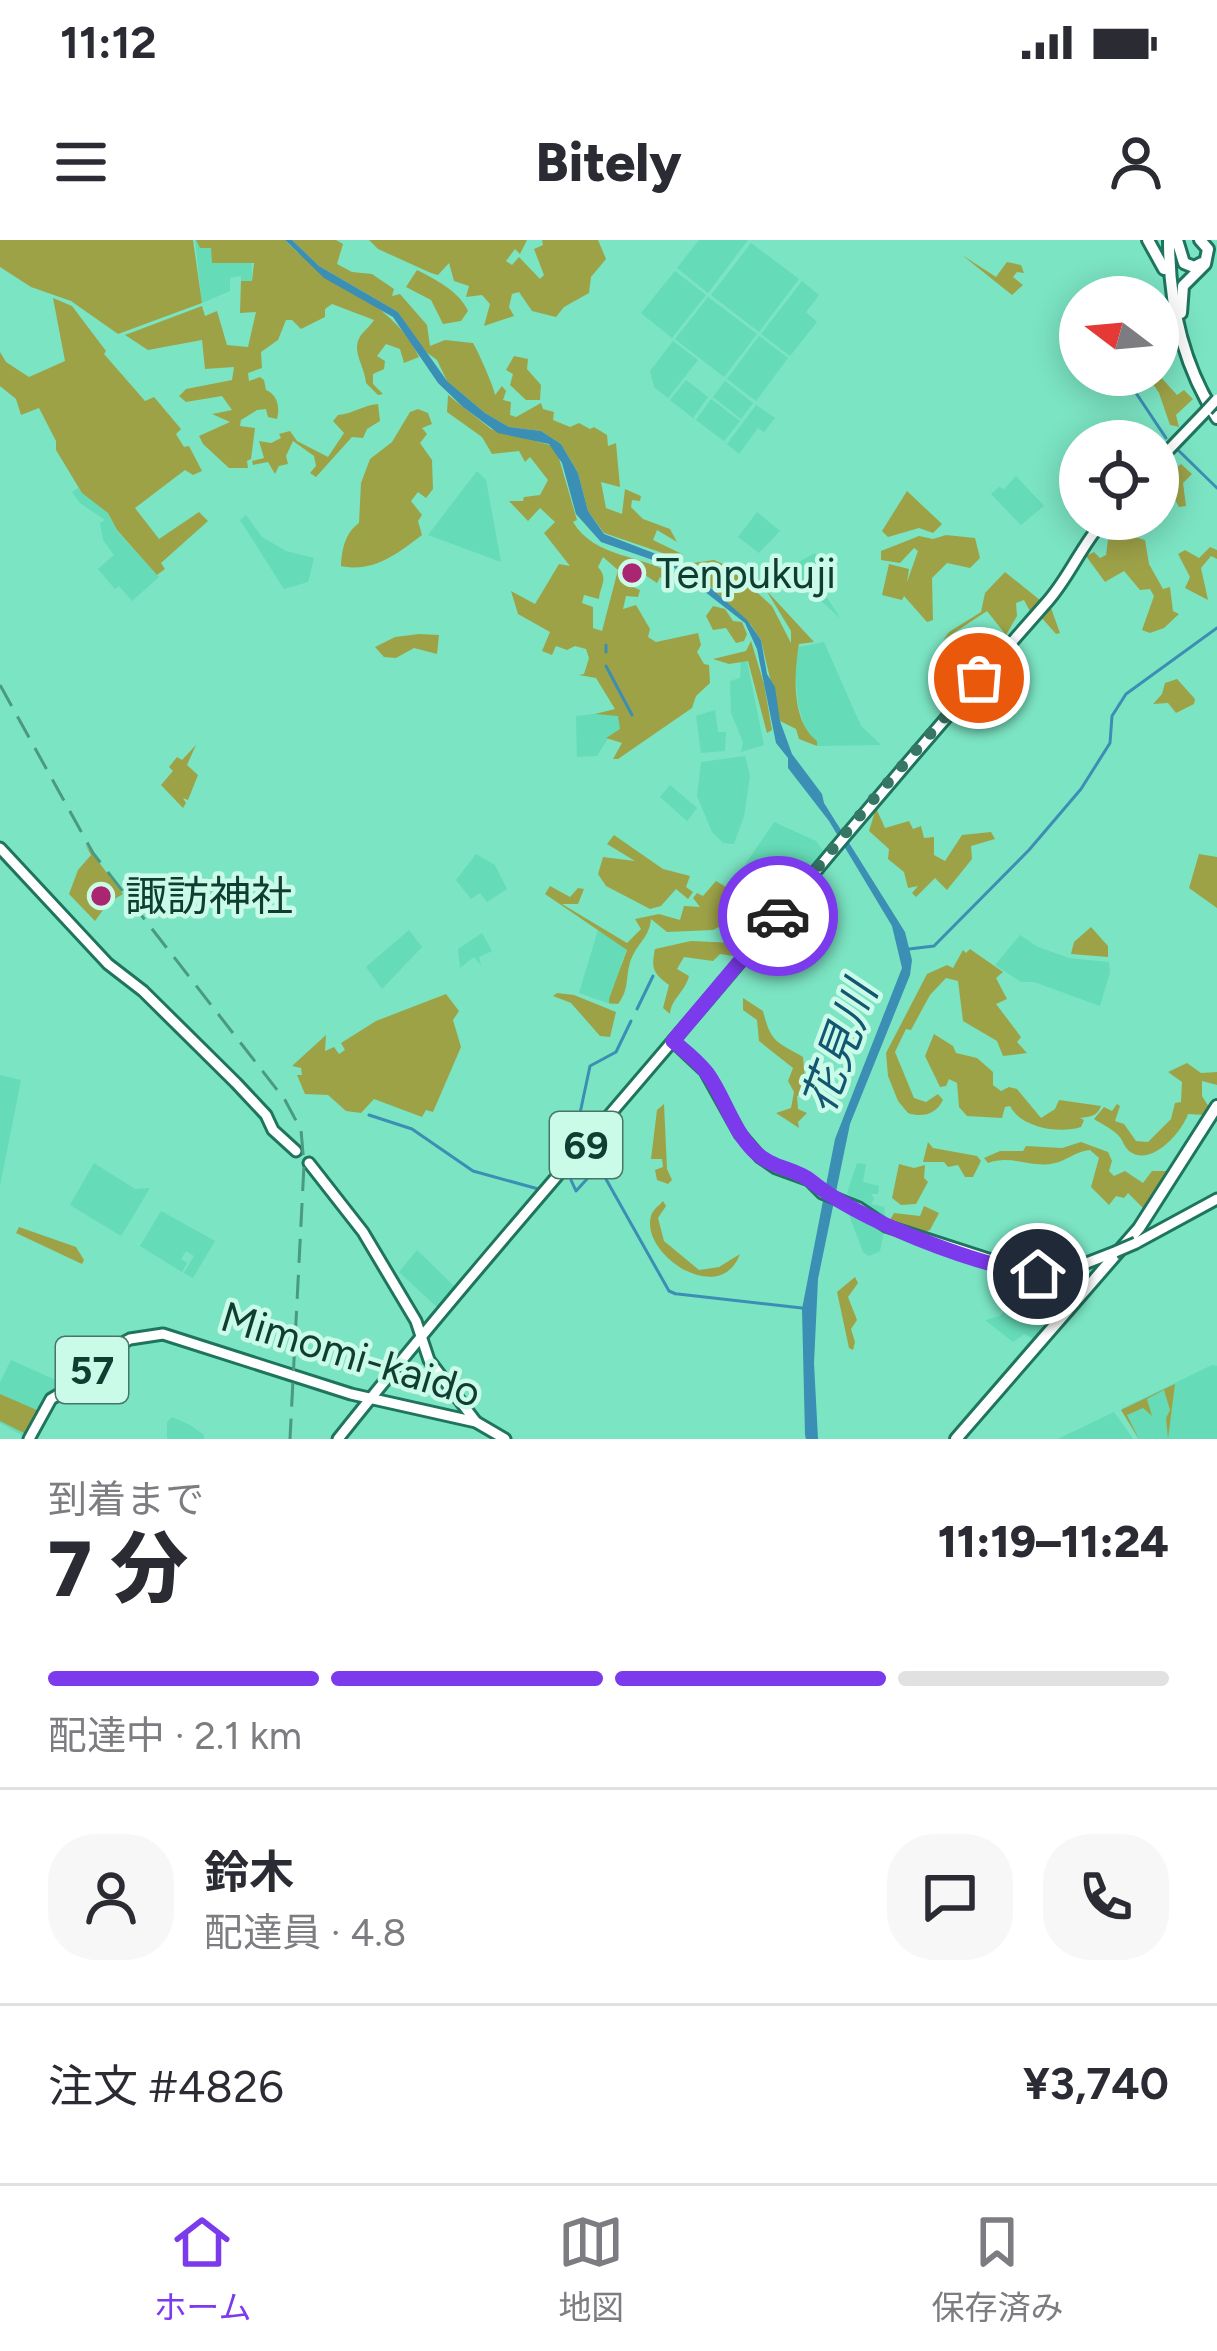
<!DOCTYPE html>
<html lang="ja">
<meta charset="utf-8">
<style>
body{margin:0;font-family:Figtree,"Noto Sans JP",sans-serif;background:#f7f7f7;color:#2b2b33;height:100vh;display:flex;flex-direction:column;font-size:45px;white-space:nowrap}
*{box-sizing:border-box;margin:0}
p{font-size:39px;color:#7c7c81}
.icon{flex:none;width:66px;height:66px;fill:none;stroke:currentColor;stroke-width:2;stroke-linecap:round;stroke-linejoin:round}
.map{position:relative;height:1199px;overflow:hidden}
.sheet{display:flex;flex-direction:column;background:#fff;flex:1}
.sheet>*{flex:none}
.needle{width:78px;rotate:286deg}
.fabs{position:absolute;left:1059px;top:36px;display:grid;gap:24px}
.fabs a{display:grid;place-items:center;width:120px;height:120px;border-radius:50%;background:#fff;box-shadow:0 6px 30px #0003;font-size:60px}
.pin{position:absolute;display:grid;place-items:center;width:102px;height:102px;color:#fff;margin:-51px;border:6px solid #fff;border-radius:50%;box-shadow:0 3px 12px #0007}
.courier{position:absolute;display:grid;place-items:center;width:120px;height:120px;margin:-60px;border:9px solid #7c3aed;border-radius:50%;background:#fff;color:#222;box-shadow:0 3px 15px #0007}
.head em{font-style:normal;font-weight:800}
.head div{display:flex;flex-direction:column-reverse}
.head{display:flex;align-items:center;justify-content:space-between;height:204px;padding:0 48px}
h1{font-size:78px;font-weight:800;line-height:90px}
.bar{display:grid;grid-template-columns:repeat(4,1fr);gap:18px 12px;align-content:center;height:144px;padding:0 48px}
.bar i{height:15px;border-radius:9px;background:#e1e1e2}
.bar .on{background:#7c3aed}
.bar p{grid-column:span 4}
.line{display:flex;align-items:center;gap:30px;padding:0 48px;border-top:3px solid #e1e1e2}
.line div{flex:1}
.round{display:grid;place-items:center;flex:none;width:126px;height:126px;border-radius:48px;background:#f7f7f7}
.status{display:flex;justify-content:space-between;align-items:center;height:84px;padding:0 60px;background:#fff;direction:ltr}
.status svg{height:33px;fill:currentColor}
header{display:flex;justify-content:space-between;align-items:center;height:156px;padding:0 48px;background:#fff;font-size:54px;font-weight:800}
.tab-bar{display:flex;justify-content:space-around;align-items:center;height:168px;border-top:3px solid #e1e1e2;background:#fff;font-size:33px;color:#7c7c81}
.tab-bar a{display:grid;justify-items:center;gap:6px}
.tab-bar .on{color:#7c3aed}
.map>svg:first-child{display:block}
</style>
<div class="status"><b>11:12</b><svg viewBox="0 0 49 12"><path d="M0 12V9h3v3zM5 12V6h3v6zM10 12V3h3v9zM15 12V0h3v12zM26 1h20v11H26zM47 4h2v5h-2z"/></svg></div>
<header><svg class="icon" aria-label="menu" viewBox="0 0 24 24"><path d="M4 6h16M4 12h16M4 18h16"/></svg>Bitely<svg class="icon" aria-label="person" viewBox="0 0 24 24"><circle cx="12" cy="8" r="4"/><path d="M4 21q1-7 8-7t8 7"/></svg></header>
<div class="map">
<svg width="1217" height="1199" viewBox="0 0 1217 1199">
<rect width="100%" height="100%" fill="#7be4c3"/>
<g fill="#65dbb8">
<path d="M195 0 251 1 252 41H241V36L230 38V51L202 63Z"/>
<path d="M699 0H748L708 53 677 28Z"/>
<path d="M751 3 799 39 759 92 711 55Z"/>
<path d="M675 31 706 55 672 98 641 73Z"/>
<path d="M802 41 819 55 806 72 817 82 790 116 761 94Z"/>
<path d="M708 57 757 94 724 137 675 99Z"/>
<path d="M759 96 788 118 756 161 727 139Z"/>
<path d="M673 101 698 120 668 158 654 147 650 131Z"/>
<path d="M686 140 708 157 693 178 670 160Z"/>
<path d="M725 141 753 163 741 179 713 157Z"/>
<path d="M711 159 740 181 724 201 696 180Z"/>
<path d="M756 165 775 178 764 192 758 188 739 214 727 204Z"/>
<path d="M477 231 486 240 501 322 428 295Z"/>
<path d="M1016 236 1044 266 1021 285 991 254 999 247 1004 249Z"/>
<path d="M78 248 108 273 117 291 159 337 132 361 119 346 115 349 98 329 114 315 103 300 100 283 105 280 80 263 72 252Z"/>
<path d="M757 272 780 291 759 313 738 297Z"/>
<path d="M246 275 262 297 286 311 314 318 308 342 284 349 240 280Z"/>
<path d="M815 313 826 331 816 340 840 378 786 329Z"/>
<path d="M824 402 861 486 881 505 817 506 806 492 798 464 795 428 799 407Z"/>
<path d="M741 420 747 421 764 505 741 512 743 502 731 473 730 441 740 438Z"/>
<path d="M715 470 718 492H726L725 511 701 513 696 476Z"/>
<path d="M619 471 623 490 609 497 597 516 577 517 576 476Z"/>
<path d="M745 516 750 536 744 576 734 604 723 603 712 592 697 556 701 522Z"/>
<path d="M670 545 697 568 687 581 660 557Z"/>
<path d="M774 582 816 601 826 614 783 666 738 635Z"/>
<path d="M476 614 495 625 507 649 487 662 480 653 471 659 456 640Z"/>
<path d="M409 690 422 707 382 749 366 727Z"/>
<path d="M598 690 627 708 621 724 622 747 613 765 579 753Z"/>
<path d="M482 693 492 711 479 717 481 725 474 717 460 728 458 709Z"/>
<path d="M1020 695 1038 707 1069 718 1109 722 1110 732 1100 766 1034 742H1021L995 725Z"/>
<path d="M0 835 21 840 0 946Z"/>
<path d="M94 923 135 949 150 948 121 996 70 965Z"/>
<path d="M857 923 866 924 863 942 879 946 878 954H871L874 959 871 964 884 967 886 983 857 965V961L847 953Z"/>
<path d="M847 969H855L885 987 880 1011 869 1016 863 1012Z"/>
<path d="M161 971 215 1001 193 1038 184 1033 194 1016 186 1011 181 1019 187 1023 182 1032 140 1006Z"/>
<path d="M417 1010 457 1049 440 1070 399 1032Z"/>
<path d="M1019 1055 1024 1067 1065 1068 1038 1101 1024 1094 1013 1102 985 1080 1000 1076Z"/>
<path d="M11 1120 69 1146 50 1156 27 1198 0 1183V1142Z"/>
<path d="M1212 1125 1217 1126V1199H1138L1121 1169Z"/>
<path d="M1114 1172 1133 1199H1058L1087 1185Z"/>
<path d="M172 1177 190 1185 204 1195V1199H167V1182Z"/>
</g>
<g fill="#9ea247" fill-rule="evenodd">
<path d="M0 0H193L202 63 118 94 71 61 31 47 0 27Z"/>
<path d="M196 0H285C326 46 392 58 419 117L404 123 400 109 386 104 377 116 385 121 384 129 373 134V144L383 154 378 155 366 143C365 126 350 111 361 95 365 90 370 86 374 80L332 64 325 69V77L301 89 292 80H286L278 100 261 112 262 128 248 133 249 141 260 137 264 140 266 150C278 155 280 168 277 179L268 177 266 169 257 170 241 180 240 186 255 188 251 219 247 221 248 228H229L203 204 199 196 230 182 212 174 232 170 222 156 186 162 179 156 186 149 232 140 234 127 205 129 202 100 148 110 125 95 202 66 205 76 217 71 227 105 248 107 256 72 240 73 241 41H252L254 23H212L211 8H200Z"/>
<path d="M292 0H336L343 4 337 24 352 32 372 34 394 49 392 56 400 54 427 85 430 106 445 100 473 103C476 107 495 149 495 155L502 146 506 151 503 160 511 162 510 175 516 177 541 163 543 169 554 172 553 180 570 187 579 183 590 189 594 187 607 195 608 206 616 203 620 247 601 242 606 268 622 274 625 249 641 256 640 261 632 260 631 267 643 279 670 289 677 302 657 290 653 300 682 314 683 320 604 293 588 271 578 233 561 204 541 191 509 187 485 173 447 141 437 120 426 112 398 72 319 26Z"/>
<path d="M369 0H527L520 14 515 9 506 21 512 25 519 17 540 39 544 35 534 9 543 5 542 0H598L606 19 591 37 589 53 564 67 556 77 532 71 519 52 512 54 509 67 514 76 484 86 490 64 482 55 466 57 469 46 454 41 449 23 438 35 431 33 378 9Z"/>
<path d="M962 15 996 37 1007 22 1021 25 1024 33 1017 32 1013 37 1023 45 1012 55Z"/>
<path d="M417 30C435 39 460 52 468 71L461 81 443 84 431 60 406 47Z"/>
<path d="M53 58 72 66 106 111 104 114 145 161 154 157 181 189 176 194 184 207 189 206 202 231 193 235 185 230 135 268 159 299 199 272 208 281 161 323 165 329 157 335 117 290 108 273 82 253 56 210V201L39 168 21 175 16 159 0 146V112L6 122 29 137 65 121Z"/>
<path d="M514 116 528 119 527 129 541 145 540 160H526L510 145 513 134 506 130Z"/>
<path d="M1158 134 1177 155 1184 150 1193 159 1176 175 1179 187 1170 185 1159 153 1147 135Z"/>
<path d="M448 155 491 189 550 205 558 215 577 280 573 282C595 319 643 314 676 336L670 347 660 337 657 343 639 331 630 330 626 344 640 350 638 357 626 356 623 369 636 365 650 389 648 397 656 402 698 393 701 405 697 412 704 424 709 425 710 443 696 456 692 468 618 519H613L622 503 606 498 620 489 618 476 595 474 615 469 596 438 579 435 584 434 589 418 586 409 575 406 567 410 556 406 552 415 542 411 550 392 518 374 511 351 535 364 559 324 570 326 544 293 555 282 540 268 528 281 509 261H523L524 257 540 255 548 240 530 217 525 222 519 211 492 214 482 197 447 172ZM603 317 618 330 602 391 593 388V367L582 363 584 355 599 359C600 346 609 339 598 327Z"/>
<path d="M378 164 380 181 367 189 363 198 352 197 316 237 310 233 316 226 314 216 293 201 286 216 288 224 279 226 275 234 268 222 253 225 252 221 264 218 259 201 271 203 281 198 279 194 290 191 297 201 328 217 344 193 333 181 338 175C353 174 363 165 378 164Z"/>
<path d="M418 169 428 173 432 184 422 188 427 194 420 203 432 220 433 249 426 258 418 252 411 261 422 275 418 281 422 295C397 314 373 333 341 326 342 309 345 293 359 283L361 243 370 219 392 202 410 172Z"/>
<path d="M1181 224 1192 234 1183 243 1186 266 1179 267 1174 258 1163 252 1158 255V237L1166 236Z"/>
<path d="M907 251 942 284 933 293 919 288 888 297 882 291Z"/>
<path d="M1119 279 1128 295 1145 300 1149 324 1163 349 1170 347 1173 371 1179 374 1164 388 1150 393 1142 390 1154 356 1150 349 1140 350 1124 331 1105 342 1086 316 1094 312 1100 318 1106 315 1108 300 1116 299 1114 280Z"/>
<path d="M946 295 975 298 980 318 970 328 947 323 932 338 933 380 927 382 904 356 902 360 882 355 889 324 909 329 907 342 918 311 914 308 900 323 881 320V311L919 296 933 299Z"/>
<path d="M1210 307 1217 310V319L1211 316 1201 328 1208 360 1185 348 1190 337 1178 314 1185 310 1199 318Z"/>
<path d="M714 320 746 334 749 340H743L772 366 791 403V391L766 350 814 402 799 404C794 434 791 481 817 501V506L799 499 796 489 780 481 761 400 751 385 686 324Z"/>
<path d="M1005 332 1046 365 1054 357 1051 368 1060 393 1056 394 1040 376 1034 379 1024 360 1016 363 1017 376 1006 395 987 371 943 400 949 392 981 372 985 353Z"/>
<path d="M713 366 725 369 733 381 742 382 747 394 744 401 736 403 726 388 713 390 706 376Z"/>
<path d="M419 394 439 395 437 414 414 408 396 418 384 417 375 407 395 397Z"/>
<path d="M751 401 764 444 772 490 767 493 748 421 729 424 713 419 746 411Z"/>
<path d="M1177 439 1195 459 1194 464 1176 473 1168 463 1153 464 1162 454 1165 443Z"/>
<path d="M196 505 187 525 198 535 188 560 183 558 186 563 183 568 161 545 173 531 169 527 177 517 182 520Z"/>
<path d="M876 568 885 588 909 581 913 589 921 586 924 598 934 597V615L945 621 962 595 991 592 995 599 971 606 972 619 947 650 935 638 916 657 912 653 918 646 908 648 904 632 888 619 889 609 869 591Z"/>
<path d="M614 595 663 629 690 636 686 647 693 652 688 659 676 649 661 666 650 669 606 646 598 634 603 617 635 621 607 604Z"/>
<path d="M85 604 123 654 108 663 95 681 69 654 78 630 91 615Z"/>
<path d="M1199 614 1217 617V668L1189 648Z"/>
<path d="M716 641 736 653 773 661 743 663 772 669 755 675 749 690 750 701 738 703 727 683 713 690 667 692 651 679C649 697 640 701 633 715 624 733 631 748 618 764L609 763V759L627 710 545 654 550 646 570 657 578 648 584 649 578 664H562L627 703 641 689 635 679 659 674 680 680 684 666 700 667 693 658 697 653 703 656Z"/>
<path d="M1091 687 1108 706V717L1071 714 1074 702Z"/>
<path d="M691 701 736 703 738 709 734 716 720 714 713 721 684 717 677 729 689 736C685 752 671 759 670 774L663 768 669 745C653 733 651 729 655 709Z"/>
<path d="M970 709 1003 732 996 738 1007 759 996 764 1021 797 1017 802 1027 813 1003 816 997 801 963 781 958 741 946 738 930 755 911 790 906 789 895 812 914 858 926 862 938 854 943 860C936 874 923 878 908 873L898 861 888 836 886 813 927 734 947 725 953 728 963 710 966 713Z"/>
<path d="M557 753 574 755 616 772 610 797 600 796 571 763 553 756Z"/>
<path d="M446 754 459 771 453 780 461 807 433 872 426 870 422 877 374 859 361 873 346 871 328 855 305 854 297 835H302L301 828 292 826 326 795 325 811 334 807 339 814 345 810 341 803 376 781Z"/>
<path d="M743 758 763 771C771 803 776 801 803 817L806 853 797 856 798 869 807 873 798 882 799 888 776 873 791 868 794 852 788 841 793 828 759 801 757 780 743 770Z"/>
<path d="M934 794 953 806 956 813 977 818 993 832V845L1001 851 1009 847 1017 849 1041 878 1055 869 1059 860 1101 866C1098 876 1089 877 1080 878L1084 880 1081 887C1060 894 1021 888 1010 866L1005 867 1002 878 967 876 959 867 957 843 949 839 946 846 940 847 925 816Z"/>
<path d="M1187 823 1201 833 1217 832V845L1202 841V856L1209 867 1205 875 1188 874C1182 892 1151 928 1129 911 1124 907 1123 900 1118 895 1112 889 1102 884 1094 879L1104 867 1112 871 1117 864 1120 866 1115 881 1124 884 1136 901 1148 902 1171 879 1175 863 1181 862 1182 842 1168 832Z"/>
<path d="M664 864 667 929 672 940 668 944 657 940 655 930 663 927 662 919H651L657 870Z"/>
<path d="M928 902 933 908 977 916 981 921 973 937H965L958 925 948 927 944 922H923Z"/>
<path d="M1081 902 1108 912 1112 921 1109 931 1114 936 1125 931 1143 943 1152 931H1168L1171 937 1154 954 1153 963 1145 970 1128 953 1124 958 1116 956 1109 965 1091 947 1099 918 1090 910C1076 911 1066 921 1055 923 1031 929 1012 914 988 923L984 918 1000 911H1023L1026 906 1062 908Z"/>
<path d="M899 924 914 928 925 925 924 938 928 942 916 964 901 965 892 958Z"/>
<path d="M663 961 666 966 658 978 664 1001 699 1030 719 1027 740 1014C720 1068 640 1014 651 976 653 969 659 966 663 961Z"/>
<path d="M924 966 939 973 930 990 916 995 888 983 894 973 920 976Z"/>
<path d="M19 987 76 1007 84 1020 82 1024 16 993Z"/>
<path d="M855 1037 858 1043 848 1057 857 1080 851 1089 855 1102 853 1110 849 1108 837 1052Z"/>
<path d="M1175 1144 1168 1199 1166 1178 1170 1170 1164 1150 1147 1159 1152 1176 1143 1168 1127 1175 1139 1199 1121 1170Z"/>
<path d="M0 1154 39 1171 28 1195 0 1181Z"/>
</g>
<path fill="#3b8eb4" d="M285 0H292L319 26 398 72 447 141 485 173 509 187 541 191 561 204 578 233 588 271 604 294 685 325 747 380 761 400 767 434 775 447 780 481 792 514 822 554 824 563 905 692 912 720 910 735 850 884 818 1039 814 1123 818 1199H806L805 1195 802 1069 835 899 902 728 892 686 829 581 788 528V518L776 503 757 409 745 383 673 327 601 302 576 274 562 223 549 204 498 193 463 167 438 143 393 77 324 38Z"/>
<g fill="none" stroke-linecap="round" stroke-linejoin="round">
<g stroke="#3b8eb4" stroke-width="3">
<path d="M1124 135 1166 198"/>
<path d="M1178 210 1217 248"/>
<path d="M606 412V405"/>
<path d="M606 426 632 475"/>
<path d="M909 709 934 706 1029 610 1081 549 1110 503 1112 476 1126 454 1217 388"/>
<path d="M637 769 653 736"/>
<path d="M369 875 412 889 473 931 542 950"/>
<path d="M588 890 579 878 590 826 616 812 631 781"/>
<path d="M589 909 669 1051 676 1054"/>
<path d="M571 940 576 951 597 928"/>
<path d="M678 1054 802 1068"/>
</g>
<defs>
<g id="major">
<path d="M1158 221 1207 170"/>
<path d="M0 608 108 724 143 751 236 843 266 875 273 890 296 911"/>
<path d="M673 801 705 831 740 894 760 917 776 928 809 940 822 953 859 968 886 986 1035 1034 1066 1031 1115 1012"/>
<path d="M309 923 363 992 416 1081 429 1120 476 1182"/>
<path d="M1136 1003 1217 959"/>
<path d="M29 1199 51 1159 83 1140 117 1106 130 1099 163 1094 351 1154 476 1182 505 1199"/>
<path d="M338 1199C476 1026 623 862 765 692 858 580 952 470 1048 361 1070 336 1082 304 1105 279"/>
</g>
<g id="highway">
<path d="M1148 0 1164 29"/>
<path d="M1169 0C1169 64 1182 124 1217 178"/>
<path d="M1177 0 1184 23 1194 27 1202 23"/>
<path d="M1181 73 1183 46 1205 24 1208 9 1200 0"/>
<path d="M956 1199 1139 988 1217 866"/>
</g>
</defs>
<use href="#major" stroke="#1e745d" stroke-width="15"/>
<use href="#highway" stroke="#1e745d" stroke-width="16"/>
<use href="#major" stroke="#fff" stroke-width="9"/>
<use href="#highway" stroke="#fff" stroke-width="10"/>
<path stroke="#4a9981" stroke-width="3" stroke-dasharray="24 12" stroke-linecap="butt" d="M0 445 93 613 285 860 301 890 304 925 290 1199"/>
<defs>
<g id="major-bridge">
<path d="M1207 170 1217 159"/>
<path d="M1115 1012 1136 1003"/>
</g>
</defs>
<use href="#major-bridge" stroke="#1e745d" stroke-width="15" stroke-linecap="butt"/>
<use href="#major-bridge" stroke="#fff" stroke-width="9"/>
</g>
<g fill="none" stroke-linecap="round" stroke-linejoin="round">
<path stroke="#357764" stroke-width="12" stroke-dasharray="0 21.6" d="M778 676 871 562 979 438"/>
<path stroke="#7c3aed" stroke-width="15" d="M778 676 673 801C685 811 697 820 707 833 725 858 732 889 754 911 772 929 795 928 811 941 860 981 972 1024 1038 1034"/>
</g>
<g fill="#aa2671" stroke="#cafae8" stroke-width="4.5">
<circle cx="632" cy="333" r="12"/>
<circle cx="101" cy="656" r="12"/>
</g>
<g text-anchor="middle" stroke-width="9" stroke-linejoin="round" paint-order="stroke">
<g fill="#cafae8" stroke="#477668" stroke-width="3">
<rect x="550" y="872" width="72" height="66" rx="9"/>
<rect x="56" y="1097" width="72" height="66" rx="9"/>
</g>
<g font-size="39" font-weight="bold" fill="#0f3d31">
<text x="586" y="919">69</text>
<text x="92" y="1144">57</text>
</g>
<g font-size="42" fill="#0f3d31" stroke="#cafae8" text-anchor="start">
<text x="656" y="348">Tenpukuji</text>
<text x="125" y="671">諏訪神社</text>
</g>
<g font-size="42" fill="#0f3d31" stroke="#cafae8">
<text transform="translate(351 1114) rotate(17)" y="15">Mimomi-kaido</text>
</g>
<g font-size="45" font-style="italic" fill="#135671" stroke="#cafae8">
<text transform="translate(839 807) rotate(-70)" y="16">花見川</text>
</g>
</g>
</svg>
<div class="fabs">
<a><svg class="needle" viewBox="-14 -14 28 28"><path d="M0-13l5 13h-10z" fill="#e53935"/><path d="M0 13l5-13h-10z" fill="#7c7c81"/></svg></a>
<a><svg class="icon" aria-label="locate" viewBox="0 0 24 24"><circle cx="12" cy="12" r="6"/><path d="M12 2v4M12 18v4M2 12h4M18 12h4"/></svg></a>
</div>
<div class="pin" style="left:979px;top:438px;background:#ea580c"><svg class="icon" aria-label="bag" viewBox="0 0 24 24"><path d="M5 8h14l-1 12H6zM9 8a3 3 0 0 1 6 0"/></svg></div>
<div class="pin" style="left:1038px;top:1034px;background:#1f2937"><svg class="icon" aria-label="home" viewBox="0 0 24 24"><path d="M3 11l9-7 9 7M6 9v11h12V9"/></svg></div>
<div class="courier" style="left:778px;top:676px"><svg class="icon" aria-label="car" viewBox="0 0 24 24"><path d="M5 17H2v-5l4-1 3-4h7l3 4 3 1v5h-3M9 17h6M6 11h13"/><circle cx="7" cy="17" r="2"/><circle cx="17" cy="17" r="2"/></svg></div>
</div>
<section class="sheet">
<div class="head"><div><h1>7 分</h1><p>到着まで</p></div><em>11:19–11:24</em></div>
<div class="bar"><i class="on"></i><i class="on"></i><i class="on"></i><i></i><p>配達中 · 2.1 km</p></div>
<div class="line" style="height:216px"><a class="round"><svg class="icon" aria-label="person" viewBox="0 0 24 24"><circle cx="12" cy="8" r="4"/><path d="M4 21q1-7 8-7t8 7"/></svg></a><div><b>鈴木</b><p>配達員 · 4.8</p></div><a class="round"><svg class="icon" aria-label="chat" viewBox="0 0 24 24"><path d="M4 5h16v11H9l-5 4z"/></svg></a><a class="round"><svg class="icon" aria-label="phone" viewBox="0 0 24 24"><path d="M5 4h4l2 5-3 2q2 4 5 5l2-3 5 2v4C11 20 4 13 5 4z"/></svg></a></div>
<div class="line" style="height:156px"><div>注文 #4826</div><b>¥3,740</b></div>
</section>
<nav class="tab-bar">
<a class="on"><svg class="icon" aria-label="home" viewBox="0 0 24 24"><path d="M3 11l9-7 9 7M6 9v11h12V9"/></svg>ホーム</a>
<a><svg class="icon" aria-label="map" viewBox="0 0 24 24"><path d="M3 6l6-2 6 2 6-2v14l-6 2-6-2-6 2zM9 4v14M15 6v14"/></svg>地図</a>
<a><svg class="icon" aria-label="saved" viewBox="0 0 24 24"><path d="M7 4h10v16l-5-4-5 4z"/></svg>保存済み</a>
</nav>
